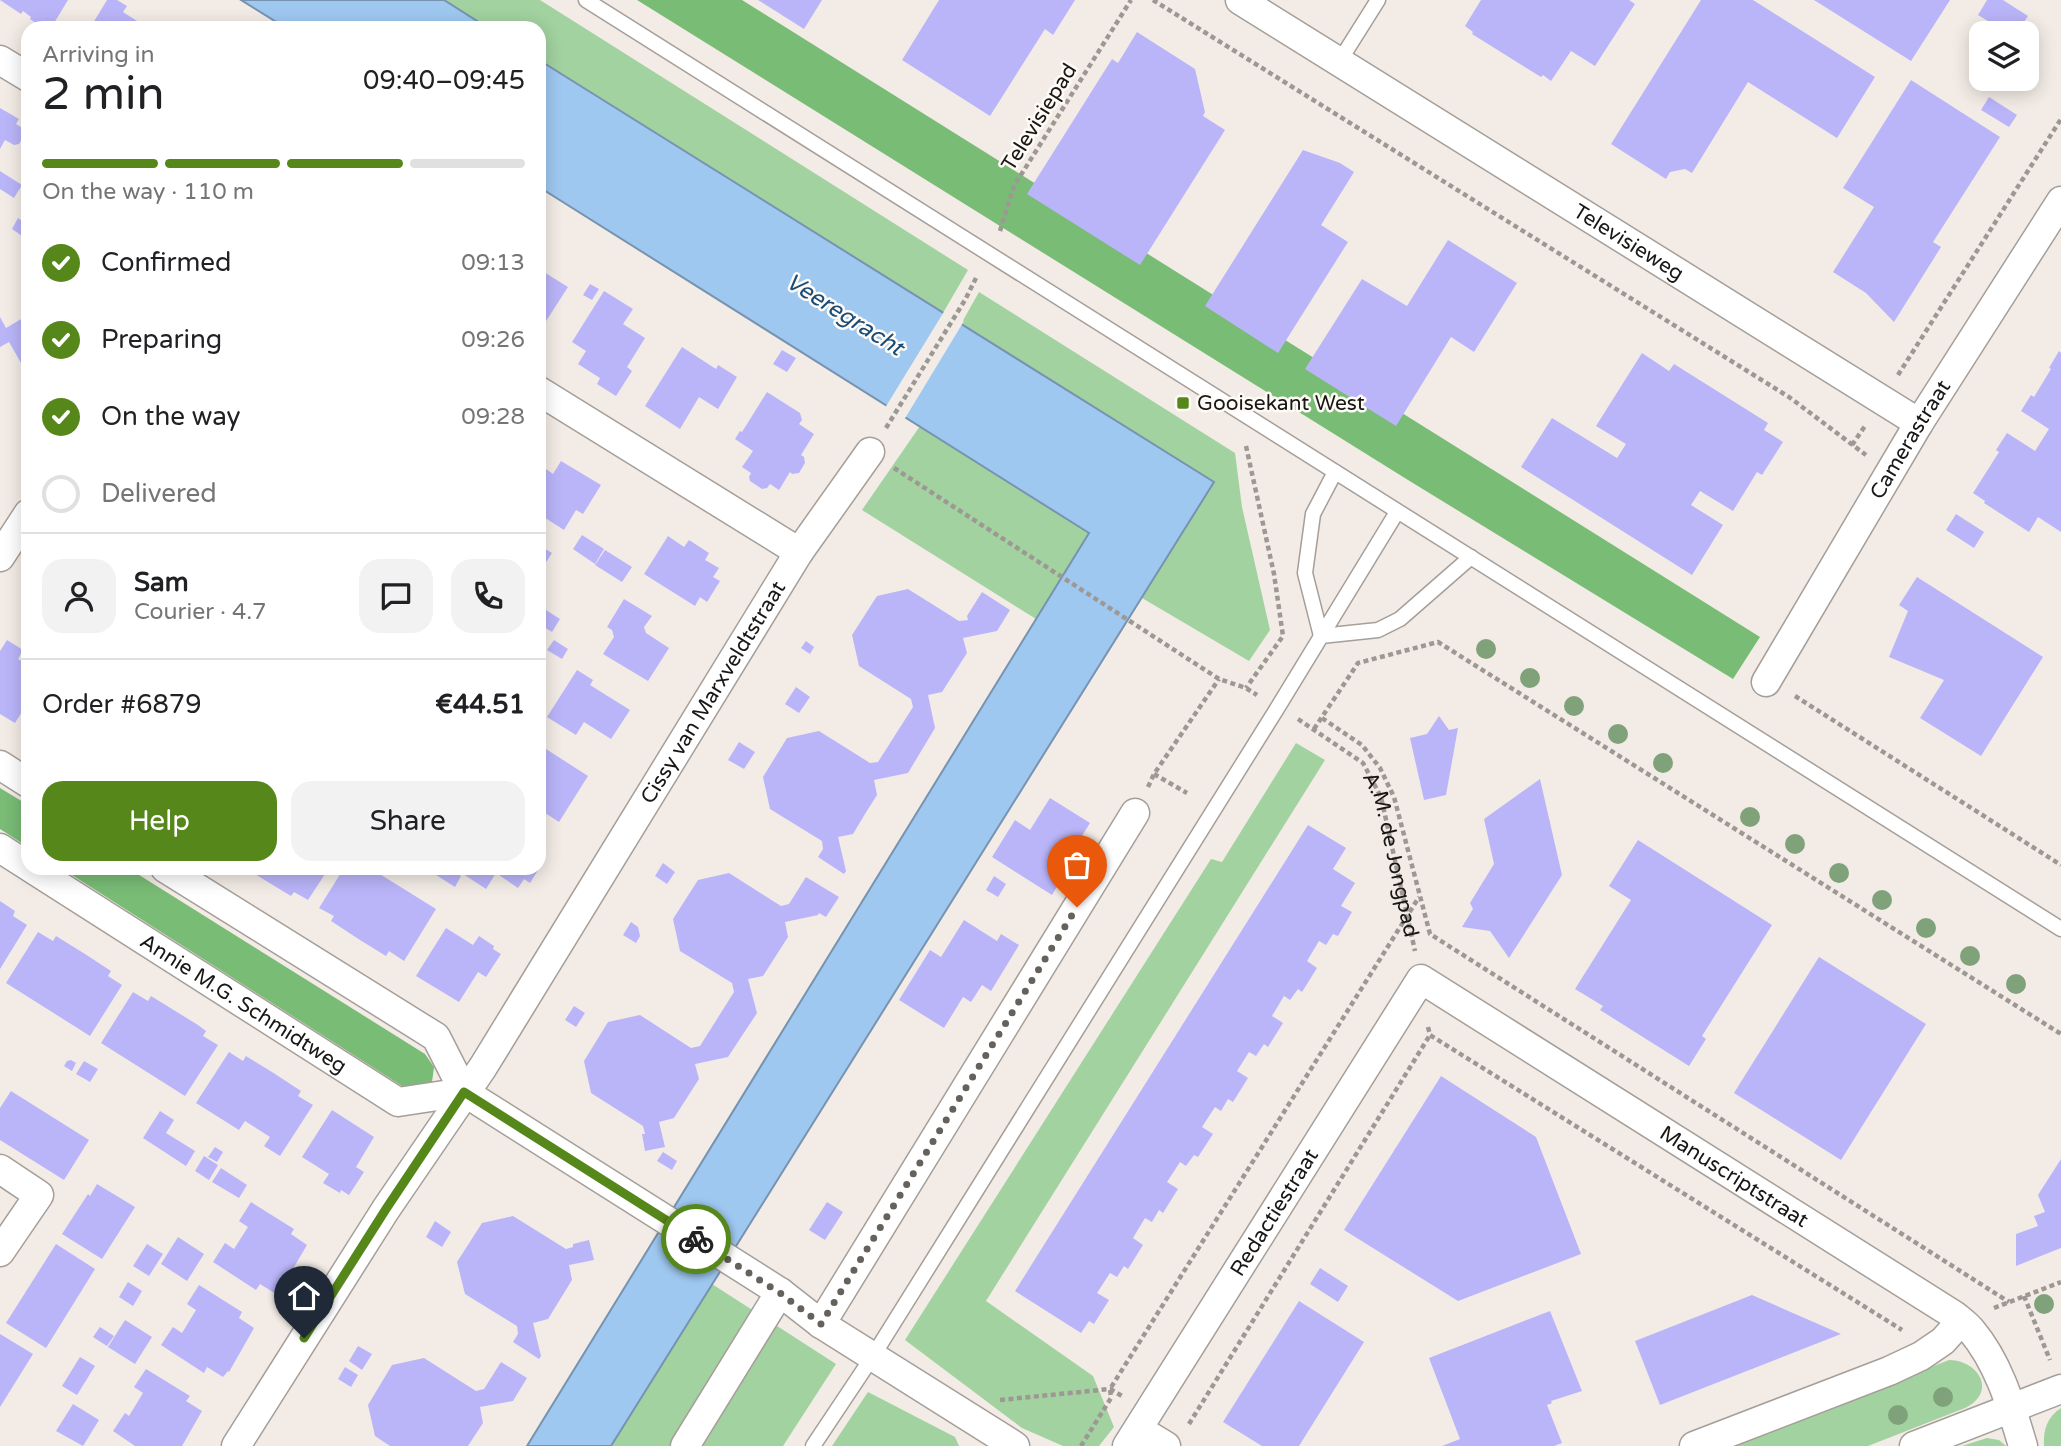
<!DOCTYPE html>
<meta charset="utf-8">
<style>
body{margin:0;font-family:"Varela Round",sans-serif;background:#f2f2f2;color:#202124;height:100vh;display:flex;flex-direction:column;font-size:26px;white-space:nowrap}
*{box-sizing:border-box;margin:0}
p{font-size:23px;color:#757577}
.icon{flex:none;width:38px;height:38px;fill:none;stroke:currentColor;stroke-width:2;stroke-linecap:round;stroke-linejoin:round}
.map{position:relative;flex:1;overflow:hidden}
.panel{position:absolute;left:21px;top:21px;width:525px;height:854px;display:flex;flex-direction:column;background:#fff;border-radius:21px;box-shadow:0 4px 18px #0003}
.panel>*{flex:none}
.controls{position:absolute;left:1969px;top:21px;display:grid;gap:14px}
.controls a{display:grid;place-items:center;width:70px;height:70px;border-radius:14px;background:#fff;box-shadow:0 4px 18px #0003;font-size:35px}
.pin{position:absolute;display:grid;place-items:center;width:60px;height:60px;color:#fff;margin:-72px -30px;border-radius:50% 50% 50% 0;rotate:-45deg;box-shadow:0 0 7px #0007}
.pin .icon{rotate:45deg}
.courier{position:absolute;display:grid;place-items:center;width:70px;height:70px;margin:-35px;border:5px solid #56871a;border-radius:50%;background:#fff;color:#222;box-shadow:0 2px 9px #0007}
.overview em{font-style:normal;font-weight:600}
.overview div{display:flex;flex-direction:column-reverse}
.overview{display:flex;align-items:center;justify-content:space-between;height:119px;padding:0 21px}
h1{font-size:46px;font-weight:600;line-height:52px}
.bar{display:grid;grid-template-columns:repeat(4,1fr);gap:10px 7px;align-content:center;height:84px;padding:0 21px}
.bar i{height:9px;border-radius:5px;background:#e0e0e0}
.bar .on{background:#56871a}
.bar p{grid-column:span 4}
.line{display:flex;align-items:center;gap:18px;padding:0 21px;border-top:2px solid #e0e0e0}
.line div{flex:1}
.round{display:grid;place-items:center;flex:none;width:74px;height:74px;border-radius:21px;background:#f2f2f2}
ol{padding:0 21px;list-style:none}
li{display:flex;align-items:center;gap:21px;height:77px}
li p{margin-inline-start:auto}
li .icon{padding:7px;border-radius:50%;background:#56871a;color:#fff;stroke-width:4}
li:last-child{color:#757577}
li i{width:38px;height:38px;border:4px solid #e0e0e0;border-radius:50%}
.action{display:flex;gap:14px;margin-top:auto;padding:14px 21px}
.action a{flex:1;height:80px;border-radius:21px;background:#56871a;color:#fff;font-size:28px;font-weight:600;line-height:80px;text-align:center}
.action a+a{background:#f2f2f2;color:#202124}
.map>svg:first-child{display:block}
</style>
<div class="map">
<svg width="2061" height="1446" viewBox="0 0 2061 1446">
<rect width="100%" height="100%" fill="#f3ece6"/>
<g fill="#a2d2a0">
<path d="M444 0H540L968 270 943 313 539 60V28H488Z"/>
<path d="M979 292 1235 453 1242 507 1270 630 1249 661 1142 598 1214 482 961 324Z"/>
<path d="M920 426 1089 532 1036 619 862 510Z"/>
<path d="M1296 743 1325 760 986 1301 1093 1376 1114 1427 1099 1446H1063L1022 1428 905 1340 1211 859 1222 862Z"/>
<path d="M712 1284 836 1364 783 1446H611Z"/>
<path d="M1949 1360C1978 1360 1998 1392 1965 1408L1868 1446H1728Z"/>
<path d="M868 1392 955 1437 959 1446H832Z"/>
<path d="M2061 1408V1446H2044C2043 1430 2047 1417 2061 1408Z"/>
<path d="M1987 1438 1999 1440 2006 1446H1962Z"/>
</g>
<g fill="#79bc76">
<path d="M637 0H742L1760 637 1733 679 1408 480Z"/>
<path d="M0 788 28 805V847L0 829Z"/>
<path d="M61 868H128L425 1054 434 1067 432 1082 418 1089 402 1086Z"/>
</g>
<g fill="#9fc8f1" stroke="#7793af" stroke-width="2">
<path d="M241 0H444L488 28H286Z"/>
<path d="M539 60 1214 482 611 1446H527L1089 533 539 187Z"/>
</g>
<path fill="#f3ece6" d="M945 310 964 321 904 420 885 408Z"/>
<g fill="#bab5f9">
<path d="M0 0H68L51 28H43L30 19 31 17 23 11 21 14Z"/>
<path d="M107 0H117L127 6 123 12 148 28H90Z"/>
<path d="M758 0H822L804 29Z"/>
<path d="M939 0H1075L1053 35 1045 29 990 116 902 60Z"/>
<path d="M1481 0H1629L1635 4 1595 66 1571 51 1551 81 1543 75 1541 77 1472 34 1473 32 1465 26Z"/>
<path d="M1701 0H1753L1875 77 1837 138 1748 82 1692 173 1685 169 1670 172 1666 179 1611 144Z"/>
<path d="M1814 0H1950L1911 61Z"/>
<path d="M1987 0H2003L2028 16 2017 33H2008L1978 15Z"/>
<path d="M1137 32 1195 69 1205 112 1203 116 1225 130 1140 265 1027 194 1112 59 1118 63Z"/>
<path d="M1911 80 2000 137 1933 242 1941 247 1894 322 1866 293 1833 272 1874 207 1843 188Z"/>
<path d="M1989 97 2017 115 2009 127 1981 110Z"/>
<path d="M0 108 19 119 16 124 24 129 25 134 19 144 14 145 5 140 0 149Z"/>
<path d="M1303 150 1340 163 1354 172 1321 225 1348 242 1278 353 1205 306Z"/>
<path d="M0 171 22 185 14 198 0 189Z"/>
<path d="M18 218 28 225V233L25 238 12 229Z"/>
<path d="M1448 240 1517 283 1474 352 1451 337 1396 426 1305 369 1362 279 1407 306Z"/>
<path d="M539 269 568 287 539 332Z"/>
<path d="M590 284 599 289 592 300 583 295Z"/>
<path d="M604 291 633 309 623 324 645 338 627 367 632 371 616 396 597 384 600 378 578 364 586 351 572 342Z"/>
<path d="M28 315V375L9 342 0 347V317L6 328Z"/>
<path d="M682 347 716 369 718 365 737 377 718 409 699 397 680 429 645 406Z"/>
<path d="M782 350 796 358 787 372 773 364Z"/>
<path d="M2059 351 2061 353V532L2038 517 2029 532 1984 503 1985 501 1973 493 1999 452 1996 450 2007 433 2035 451 2049 429 2021 411 2031 395 2034 397 2051 369 2049 368Z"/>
<path d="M1642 353 1669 371 1674 364 1768 423 1764 430 1783 442 1762 475 1757 472 1733 511 1700 491 1691 505 1723 525 1692 575 1521 467 1552 418 1617 458 1626 444 1596 426Z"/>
<path d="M767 392 800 413 802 420 799 424 814 434 801 455 804 457 805 463 799 473 792 474 790 472 779 490 770 484 767 488 762 489 750 481 749 477 751 473 742 467 753 451 735 439 740 431 742 432Z"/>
<path d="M561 461 601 485 583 514 576 510 564 530 539 514V464L553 474Z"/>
<path d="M1956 514 1984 532 1974 548 1946 530Z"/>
<path d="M582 535 604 549 595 564 573 549Z"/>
<path d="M668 536 684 547 689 540 709 553 705 560 719 568 713 577 720 581 707 602 700 597 695 606 644 574Z"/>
<path d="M539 545 552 553 539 573Z"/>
<path d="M605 550 632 567 622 582 595 565Z"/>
<path d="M1917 577 2043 657 1981 756 1920 718 1944 680 1889 657 1908 611 1899 605Z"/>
<path d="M539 588 546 593 539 603Z"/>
<path d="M908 589 959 621 968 620 967 616 982 592 1010 610 997 631 963 638 967 653 942 692 928 695 935 728 908 773 874 780 877 795 865 814 853 834 838 837 846 871 844 874 818 857 823 849 822 841 770 809 763 777 787 738 819 731 870 763 878 762 913 707 911 699 859 666 852 635 877 596Z"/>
<path d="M624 599 652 616 644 627 646 633 669 648 648 681 603 654 614 637 612 630 607 627Z"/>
<path d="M546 610 560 619 552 632 539 624Z"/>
<path d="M7 640 23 650 18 659 28 665V702L15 723 0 714V651Z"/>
<path d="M554 640 568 649 562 659 547 650Z"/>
<path d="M806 641 814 647 810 654 801 648Z"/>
<path d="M577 670 593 680 590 685 630 710 611 739 584 722 576 735 547 717Z"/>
<path d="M796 687 810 697 799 713 785 704Z"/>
<path d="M1439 716 1449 730 1458 728 1446 795 1424 800 1410 738 1427 734Z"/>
<path d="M739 742 755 752 744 769 728 760Z"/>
<path d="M546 749 588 776 559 822 539 809V761Z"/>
<path d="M1540 779 1562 875 1509 958 1490 931 1462 927 1473 909 1470 903 1494 864 1484 819Z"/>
<path d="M1050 798 1090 823 1070 855 1074 858 1052 895 992 857 1015 820 1030 830Z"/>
<path d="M1308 825 1346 848 1333 869 1355 883 1341 906 1352 912 1338 936 1333 934 1326 945 1319 941 1307 961 1317 968 1302 992 1298 989 1290 1000 1284 996 1272 1016 1283 1023 1268 1047 1264 1044 1256 1056 1249 1052 1237 1071 1248 1078 1233 1102 1228 1099 1221 1111 1215 1107 1202 1127 1213 1134 1198 1157 1194 1155 1186 1166 1180 1162 1167 1182 1178 1189 1163 1213 1159 1210 1152 1222 1145 1218 1133 1238 1143 1245 1128 1269 1124 1266 1117 1277 1110 1273 1097 1293 1109 1300 1094 1324 1089 1321 1081 1333 1015 1291Z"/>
<path d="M1638 840 1772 925 1702 1036 1706 1039 1689 1066 1600 1010 1603 1006 1575 989 1631 900 1609 886Z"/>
<path d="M539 860 543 862 530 883 524 879 518 888 496 873 486 889 460 872 462 868H539Z"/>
<path d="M663 863 675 872 667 884 655 876Z"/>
<path d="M245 868H329L308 900 294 892 291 896Z"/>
<path d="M344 868H370L436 909 404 961 389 951 386 956 360 940 331 921 334 916 319 908Z"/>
<path d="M441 868H450L461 876 455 887 436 875Z"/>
<path d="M729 873 781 906 789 904 806 877 839 897 826 917 819 913 818 915 785 922 788 937 763 976 748 979 757 1013 728 1057 695 1064 699 1079 674 1118 659 1122 665 1147 645 1151 642 1134H645L643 1126 591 1093 584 1061 608 1022 640 1015 691 1048 700 1046 734 992 732 983 680 951 673 919 698 880Z"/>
<path d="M994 876 1006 884 998 897 986 890Z"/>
<path d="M0 901 15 911 13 916 27 925 0 969Z"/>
<path d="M964 920 997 941 1001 934 1019 945 991 991 982 985 971 1002 963 997 944 1028 899 1000 930 950 941 957Z"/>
<path d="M631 922 638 927 640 936 636 943 623 935Z"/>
<path d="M446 928 473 945 479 936 494 946 493 949 501 954 486 977 478 972 459 1002 416 976Z"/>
<path d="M38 932 53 941 56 936 85 954 111 971 108 976 122 985 90 1036 6 983Z"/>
<path d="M1819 957 1926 1024 1841 1160 1734 1093Z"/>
<path d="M133 992 148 1001 151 996 198 1025 206 1031 203 1036 218 1045 185 1096 101 1043Z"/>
<path d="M574 1006 585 1013 576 1027 565 1020Z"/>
<path d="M229 1052 243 1061 246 1056 272 1072 301 1091 298 1096 313 1105 280 1156 264 1146 270 1137 245 1121 239 1130 196 1103Z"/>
<path d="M71 1060 76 1063 72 1071 64 1066 67 1061Z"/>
<path d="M84 1061 98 1069 90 1082 76 1074Z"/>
<path d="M1441 1076 1536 1137 1581 1254 1458 1301 1344 1230Z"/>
<path d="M11 1091 89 1140 64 1180 0 1140V1108Z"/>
<path d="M332 1110 374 1137 356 1167 364 1172 349 1195 341 1190 340 1193 323 1183 329 1174 302 1157Z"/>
<path d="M160 1111 174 1120 166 1133 195 1151 186 1166 143 1138Z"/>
<path d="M215 1147 223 1152 217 1162 208 1157Z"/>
<path d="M663 1152 677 1161 672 1170 657 1161Z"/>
<path d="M204 1156 218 1165 209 1180 195 1171Z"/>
<path d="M2061 1159V1248L2016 1266V1234L2038 1226 2034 1216 2045 1212 2038 1195Z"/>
<path d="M221 1168 247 1185 239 1198 212 1182Z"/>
<path d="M97 1184 135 1207 102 1259 62 1234 88 1194 90 1196Z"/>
<path d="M251 1202 294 1229 291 1234 307 1245 281 1289 280 1288 276 1294 260 1284 256 1290 213 1262 225 1243 234 1249 248 1227 239 1221Z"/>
<path d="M827 1202 843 1212 825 1240 809 1230Z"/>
<path d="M513 1216 566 1249 573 1247V1244L589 1240 594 1260 569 1265 572 1280 548 1319 533 1323 541 1356 539 1359 513 1342 518 1334 517 1326 465 1294 457 1262 482 1223Z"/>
<path d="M435 1221 451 1232 442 1247 426 1237Z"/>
<path d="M178 1237 204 1254 187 1281 161 1264Z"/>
<path d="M56 1244 95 1269 46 1348 6 1323Z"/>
<path d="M147 1244 163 1254 149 1276 133 1266Z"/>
<path d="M1320 1268 1348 1286 1338 1302 1310 1284Z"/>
<path d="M128 1282 142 1291 133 1306 119 1297Z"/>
<path d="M199 1285 242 1312 239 1318 254 1328 229 1372 228 1371 223 1377 207 1367 204 1373 161 1345 173 1327 182 1333 196 1310 187 1304Z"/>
<path d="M1752 1295 1841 1334 1660 1405 1635 1341Z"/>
<path d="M1299 1301 1364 1342 1299 1446H1262L1223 1422Z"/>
<path d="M1550 1311 1582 1391 1551 1401 1552 1403 1547 1405 1562 1443 1554 1446H1442L1460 1439 1429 1358Z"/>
<path d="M125 1320 152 1337 135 1364 108 1347Z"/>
<path d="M100 1327 114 1336 107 1346 93 1337Z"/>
<path d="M0 1334 33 1354 0 1407Z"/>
<path d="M358 1346 372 1354 362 1370 349 1361Z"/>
<path d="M80 1357 95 1366 77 1395 62 1386Z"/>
<path d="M424 1358 476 1391 484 1389 501 1362 527 1378 513 1401 480 1407 483 1423 468 1446H390L375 1436 368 1405 392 1365Z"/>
<path d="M345 1367 358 1375 351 1387 338 1379Z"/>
<path d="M146 1369 190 1396 186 1401 202 1411 182 1446H135L113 1431 125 1413 129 1416 143 1393 134 1387Z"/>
<path d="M73 1404 99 1420 83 1446 56 1431Z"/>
</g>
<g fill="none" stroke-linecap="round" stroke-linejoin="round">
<defs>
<g id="service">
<path d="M586 0 2061 929"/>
<path d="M1339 62 1378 0"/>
<path d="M1335 472 1313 514 1305 573 1321 636 1378 630 1400 619 1471 557"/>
<path d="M813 1446 873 1356 1278 707 1397 512"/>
</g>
<g id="minor">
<path id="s2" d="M1240 0 1919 423"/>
<path d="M0 60 28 77"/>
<path d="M799 552 870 452"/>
<path d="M0 557 28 514"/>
<path id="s3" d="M1766 682 1919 423 2061 201"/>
<path d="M0 765 28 783"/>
<path d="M0 848 28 866"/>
<path id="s4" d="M31 868 398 1102 464 1092"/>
<path d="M165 868 436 1037 464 1092 780 1292 821 1324 1015 1446"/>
<path d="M0 1169 39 1195 0 1252"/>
<path d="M821 1324 1135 813"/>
<path d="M1138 1429 1166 1446"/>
<path id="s5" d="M236 1446 386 1209 483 1067 799 552 539 391"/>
<path d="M685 1446 780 1292"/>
<path id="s6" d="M1127 1446 1421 979 1954 1315C1960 1320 1966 1324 1971 1330 1999 1363 2011 1406 2023 1446"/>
<path d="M1694 1446 1889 1371 1921 1356 1943 1341 1961 1321"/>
<path d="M1914 1446 2061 1389"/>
</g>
</defs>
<use href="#service" stroke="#a59e99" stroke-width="17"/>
<use href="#minor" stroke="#a59e99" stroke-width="31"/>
<g stroke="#9d9893" stroke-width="4.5" stroke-dasharray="5 3.5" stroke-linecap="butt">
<path d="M1153 0 1789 397 1866 455"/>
<path d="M1000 231 1014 186 1131 0"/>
<path d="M1898 375 2061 119"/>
<path d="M886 428 965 300 977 276"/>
<path d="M1852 445 1865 426"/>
<path d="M1246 446 1274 574 1283 636 1246 688"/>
<path d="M894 468 1219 679 1246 688 1257 695"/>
<path d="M1795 696 2061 865"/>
<path d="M1322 718 1362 745 1380 768 1394 797 1430 934 2009 1302"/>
<path id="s1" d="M1298 719 1363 763 1381 797 1415 951"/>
<path d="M1314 729 1358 663 1438 642 2061 1034"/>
<path d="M1154 774 1187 793"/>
<path d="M1148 787 1154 774 1219 679"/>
<path d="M1428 1027 1430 1035 1902 1330"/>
<path d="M2024 1296 2050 1360"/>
<path d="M1994 1308 2061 1282"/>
<path d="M1000 1400 1110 1389 1122 1396"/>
<path d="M1189 1424 1430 1035"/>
<path d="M1081 1446 1111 1398 1110 1389 1419 897"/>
</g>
<use href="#service" stroke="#fff" stroke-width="14"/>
<use href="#minor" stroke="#fff" stroke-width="28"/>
</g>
<g fill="#80a27a">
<circle cx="1486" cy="649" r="10"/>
<circle cx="1530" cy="678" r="10"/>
<circle cx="1574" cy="706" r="10"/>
<circle cx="1618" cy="734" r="10"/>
<circle cx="1663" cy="763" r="10"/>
<circle cx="1750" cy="817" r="10"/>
<circle cx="1795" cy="844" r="10"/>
<circle cx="1839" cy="873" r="10"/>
<circle cx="1882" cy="900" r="10"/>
<circle cx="1926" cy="928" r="10"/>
<circle cx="1970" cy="956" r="10"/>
<circle cx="2016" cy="984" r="10"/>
<circle cx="2044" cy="1304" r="10"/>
<circle cx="1943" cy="1397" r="10"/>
<circle cx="1898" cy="1415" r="10"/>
</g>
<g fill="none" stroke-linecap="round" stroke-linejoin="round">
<path stroke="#65625e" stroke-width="7" stroke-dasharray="0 12.6" d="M696 1239 780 1293 821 1324 1077 907"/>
<path stroke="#56871a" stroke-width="9" d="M304 1338 386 1209 464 1092 696 1239"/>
</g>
<rect fill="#56871a" stroke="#fefaf6" stroke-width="2.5" x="1176" y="396" width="14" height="14" rx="3.5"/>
<g text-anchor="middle" stroke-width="5" stroke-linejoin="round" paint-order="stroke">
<g font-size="21" fill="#191715" stroke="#fefaf6">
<text transform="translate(1039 117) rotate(-58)" y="7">Televisiepad</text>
<text dy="7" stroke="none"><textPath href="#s2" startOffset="458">Televisieweg</textPath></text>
<text dy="7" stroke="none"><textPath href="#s3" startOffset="282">Camerastraat</textPath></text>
<text dy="7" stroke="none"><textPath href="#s5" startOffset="892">Cissy van Marxveldtstraat</textPath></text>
<text dy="7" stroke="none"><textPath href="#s1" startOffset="175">A.M. de Jongpad</textPath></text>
<text dy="7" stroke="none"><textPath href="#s4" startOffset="252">Annie M.G. Schmidtweg</textPath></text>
<text dy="7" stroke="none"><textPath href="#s6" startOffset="922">Manuscriptstraat</textPath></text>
<text dy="7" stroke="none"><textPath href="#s6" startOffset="276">Redactiestraat</textPath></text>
</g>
<g font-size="21" fill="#191715" stroke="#fefaf6" text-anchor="start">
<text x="1197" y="410">Gooisekant West</text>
</g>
<g font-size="23" font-style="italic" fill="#184b76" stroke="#fefaf6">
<text transform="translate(845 314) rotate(32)" y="8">Veeregracht</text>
</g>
</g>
</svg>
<div class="controls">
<a><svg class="icon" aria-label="layers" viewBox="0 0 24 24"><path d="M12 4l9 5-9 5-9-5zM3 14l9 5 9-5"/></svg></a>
</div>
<div class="pin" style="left:1077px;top:907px;background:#ea580c"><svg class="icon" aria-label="bag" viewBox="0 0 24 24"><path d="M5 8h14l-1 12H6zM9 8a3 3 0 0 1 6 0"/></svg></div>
<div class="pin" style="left:304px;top:1338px;background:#1f2937"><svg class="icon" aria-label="home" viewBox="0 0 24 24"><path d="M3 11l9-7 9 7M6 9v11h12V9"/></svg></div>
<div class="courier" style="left:696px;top:1239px"><svg class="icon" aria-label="bike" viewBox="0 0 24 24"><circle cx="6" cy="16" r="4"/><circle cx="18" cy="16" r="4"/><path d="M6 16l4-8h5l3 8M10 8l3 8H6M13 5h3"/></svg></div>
<section class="panel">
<div class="overview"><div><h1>2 min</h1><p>Arriving in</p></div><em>09:40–09:45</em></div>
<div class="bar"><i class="on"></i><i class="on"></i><i class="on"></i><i></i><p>On the way · 110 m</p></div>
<ol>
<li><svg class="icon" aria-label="check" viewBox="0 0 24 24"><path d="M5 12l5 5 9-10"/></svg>Confirmed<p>09:13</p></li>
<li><svg class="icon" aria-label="check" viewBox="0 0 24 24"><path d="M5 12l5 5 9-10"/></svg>Preparing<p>09:26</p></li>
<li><svg class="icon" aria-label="check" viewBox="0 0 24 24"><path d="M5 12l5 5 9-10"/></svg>On the way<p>09:28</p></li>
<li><i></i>Delivered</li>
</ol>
<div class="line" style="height:126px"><a class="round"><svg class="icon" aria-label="person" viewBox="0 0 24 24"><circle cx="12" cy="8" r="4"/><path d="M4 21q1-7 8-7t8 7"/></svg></a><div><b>Sam</b><p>Courier · 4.7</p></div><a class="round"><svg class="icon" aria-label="chat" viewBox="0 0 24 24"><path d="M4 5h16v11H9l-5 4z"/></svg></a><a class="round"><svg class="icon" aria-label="phone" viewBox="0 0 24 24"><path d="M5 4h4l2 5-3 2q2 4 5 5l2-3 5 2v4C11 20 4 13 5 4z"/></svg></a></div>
<div class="line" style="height:91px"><div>Order #6879</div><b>€44.51</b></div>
<div class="action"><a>Help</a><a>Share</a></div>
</section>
</div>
